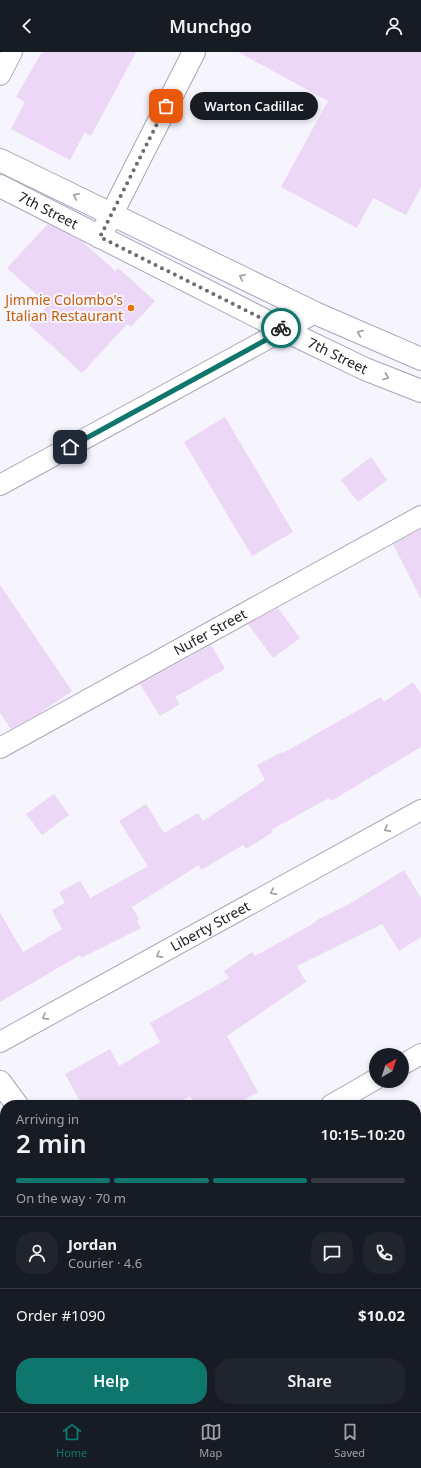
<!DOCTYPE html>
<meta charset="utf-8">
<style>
body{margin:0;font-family:"Noto Sans",sans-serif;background:#20242c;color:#f1f3f6;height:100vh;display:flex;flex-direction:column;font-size:15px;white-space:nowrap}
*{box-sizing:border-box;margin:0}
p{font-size:13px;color:#9ea1a6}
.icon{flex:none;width:22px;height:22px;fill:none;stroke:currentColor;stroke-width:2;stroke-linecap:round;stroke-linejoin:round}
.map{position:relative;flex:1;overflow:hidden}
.panel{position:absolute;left:0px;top:1048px;width:421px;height:312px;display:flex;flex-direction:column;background:#171b24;border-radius:16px 16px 0 0;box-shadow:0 2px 6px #0003}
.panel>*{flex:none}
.needle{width:26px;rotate:39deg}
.fabs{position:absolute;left:369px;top:996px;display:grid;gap:8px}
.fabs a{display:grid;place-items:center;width:40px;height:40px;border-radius:50%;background:#171b24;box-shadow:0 2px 6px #0003;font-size:20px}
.pin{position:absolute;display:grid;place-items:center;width:34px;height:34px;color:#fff;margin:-17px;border-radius:8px;box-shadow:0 2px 6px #0006}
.courier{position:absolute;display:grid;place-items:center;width:40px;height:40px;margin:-20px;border:3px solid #0f766e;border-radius:50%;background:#fff;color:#222;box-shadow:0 1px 5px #0007}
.bubble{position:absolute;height:28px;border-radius:14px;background:#171b24;box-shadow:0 2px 6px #0003;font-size:13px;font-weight:600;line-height:28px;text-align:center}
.headline em{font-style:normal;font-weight:600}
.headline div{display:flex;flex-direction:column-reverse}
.headline{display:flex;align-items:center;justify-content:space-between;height:68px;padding:0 16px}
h1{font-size:26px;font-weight:600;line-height:30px}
.bar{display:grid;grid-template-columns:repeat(4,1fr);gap:6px 4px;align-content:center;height:48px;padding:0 16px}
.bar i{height:5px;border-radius:3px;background:#363941}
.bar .on{background:#0f766e}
.bar p{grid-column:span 4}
.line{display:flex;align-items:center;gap:10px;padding:0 16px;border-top:1px solid #363941}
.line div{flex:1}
.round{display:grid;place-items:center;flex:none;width:42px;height:42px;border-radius:16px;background:#20242c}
.action{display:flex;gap:8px;margin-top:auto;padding:8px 16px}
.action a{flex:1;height:46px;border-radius:16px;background:#0f766e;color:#fff;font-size:16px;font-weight:600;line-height:46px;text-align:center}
.action a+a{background:#20242c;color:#f1f3f6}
header{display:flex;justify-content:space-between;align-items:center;height:52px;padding:0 16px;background:#171b24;font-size:18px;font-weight:600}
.menu{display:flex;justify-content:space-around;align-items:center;height:56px;border-top:1px solid #363941;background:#171b24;font-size:11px;color:#9ea1a6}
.menu a{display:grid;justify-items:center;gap:2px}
.menu .on{color:#0f766e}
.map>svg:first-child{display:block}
</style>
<header><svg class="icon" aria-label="back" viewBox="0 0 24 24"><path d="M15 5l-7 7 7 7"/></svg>Munchgo<svg class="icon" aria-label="person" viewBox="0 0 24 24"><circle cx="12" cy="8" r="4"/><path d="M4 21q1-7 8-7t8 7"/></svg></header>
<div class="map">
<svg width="421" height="1360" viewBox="0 0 421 1360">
<rect width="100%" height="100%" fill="#f6f4fd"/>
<g fill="#ecd7f7">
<path d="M42 0H136L91 84 85 80 70 108 11 77 25 50 16 45Z"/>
<path d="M238 0H421V135L406 163 373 146 357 176 281 135 328 49Z"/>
<path d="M48 172 83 190 115 219 118 216 155 249 131 275 127 272 82 321 29 273 48 253 7 216Z"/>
<path d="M225 365 293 480 252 504 184 390Z"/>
<path d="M371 405 387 428 358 450 341 428Z"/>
<path d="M421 477V547L393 492Z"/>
<path d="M0 533 72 639 38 662 11 677 0 661Z"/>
<path d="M278 556 300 586 273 606 248 572Z"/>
<path d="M211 593 225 617 175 645 180 652 160 664 140 632Z"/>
<path d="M413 630 421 642V695L331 749 329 746 271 778 273 780 246 797 243 793 201 818 199 813 132 855 139 867 137 869 141 876 81 906 80 903 0 950V861L23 900 62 877 52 858 65 851 59 840 80 829 90 846 148 814 119 769 146 752 164 781 198 761 203 769 265 728 257 713 282 700 283 701 381 645 384 650Z"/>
<path d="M54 742 69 763 42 783 26 762Z"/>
<path d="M404 818 421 846V885L399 899 382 872 297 914 306 930 227 984 258 1040 234 1053H195L190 1044 175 1053H82L65 1022 110 997 119 1014 160 990 150 971 229 926 224 919 252 900 255 904 316 870 315 869 351 851Z"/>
</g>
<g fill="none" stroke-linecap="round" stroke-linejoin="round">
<defs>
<path id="service" d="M0 1142 5 1139"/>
<g id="minor">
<path d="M0 23 12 0"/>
<path d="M0 433 315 261"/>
<path id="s1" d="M0 696 421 464"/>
<path id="s2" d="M0 990 421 758"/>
<path d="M402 1013 421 1002"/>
<path d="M331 1053 376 1027"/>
<path d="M416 1244 421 1241"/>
<path d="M207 1360 216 1355"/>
</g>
<path id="tertiary" d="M100 185 194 0"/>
<g id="secondary">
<path d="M0 108 315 261 421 307"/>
<path id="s3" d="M0 134 284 278 365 317 421 339"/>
</g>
<g id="primary">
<path d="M0 1030 17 1053"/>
<path d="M172 1355 174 1360"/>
</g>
</defs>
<use href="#service" stroke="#aaa5ba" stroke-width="12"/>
<use href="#minor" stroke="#aaa5ba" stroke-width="22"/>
<use href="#tertiary" stroke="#aaa5ba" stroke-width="24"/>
<use href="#secondary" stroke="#aaa5ba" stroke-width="24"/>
<use href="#primary" stroke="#aaa5ba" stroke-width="24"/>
<use href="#service" stroke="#fff" stroke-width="10"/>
<use href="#minor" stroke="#fff" stroke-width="20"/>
<use href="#tertiary" stroke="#fff" stroke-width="22"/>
<use href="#secondary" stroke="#fff" stroke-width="22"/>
<use href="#primary" stroke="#fff" stroke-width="22"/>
</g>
<defs><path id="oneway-chevron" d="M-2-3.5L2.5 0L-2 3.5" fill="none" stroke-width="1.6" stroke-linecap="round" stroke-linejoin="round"/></defs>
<g stroke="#9c9b9e">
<use href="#oneway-chevron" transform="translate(76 144) rotate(-154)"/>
<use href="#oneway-chevron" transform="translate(242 225) rotate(-154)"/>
<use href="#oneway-chevron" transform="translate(360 281) rotate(-157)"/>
<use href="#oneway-chevron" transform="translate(386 325) rotate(21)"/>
<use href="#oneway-chevron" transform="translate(387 777) rotate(151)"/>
<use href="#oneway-chevron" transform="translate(273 840) rotate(151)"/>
<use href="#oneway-chevron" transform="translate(159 903) rotate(151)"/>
<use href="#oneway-chevron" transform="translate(45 965) rotate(151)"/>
</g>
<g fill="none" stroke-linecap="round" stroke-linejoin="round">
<path stroke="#6c6a73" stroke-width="4" stroke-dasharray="0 7.2" d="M166 54 100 185 281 276"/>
<path stroke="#0f766e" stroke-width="5" d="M70 395 284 278 281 276"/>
</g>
<circle fill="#e8710a" stroke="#f6f4fd" stroke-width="1.5" cx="131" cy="256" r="4"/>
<g text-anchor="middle" stroke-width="4" stroke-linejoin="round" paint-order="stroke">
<g font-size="14" fill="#222028" stroke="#f6f4fd">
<text dy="5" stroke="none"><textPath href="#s3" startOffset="54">7th Street</textPath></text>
<text dy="5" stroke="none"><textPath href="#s3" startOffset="378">7th Street</textPath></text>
<text dy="5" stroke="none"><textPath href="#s1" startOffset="240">Nufer Street</textPath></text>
<text dy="5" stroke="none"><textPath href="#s2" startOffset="240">Liberty Street</textPath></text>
</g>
<g font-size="14" fill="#c56008" stroke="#f6f4fd" text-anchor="end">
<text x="123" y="253">Jimmie Colombo's<tspan x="123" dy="16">Italian Restaurant</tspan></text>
</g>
</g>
</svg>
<div class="fabs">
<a><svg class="needle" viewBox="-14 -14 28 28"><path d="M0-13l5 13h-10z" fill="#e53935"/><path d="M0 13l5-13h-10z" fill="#9ea1a6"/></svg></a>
</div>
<div class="pin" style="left:166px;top:54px;background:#ea580c"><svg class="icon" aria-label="bag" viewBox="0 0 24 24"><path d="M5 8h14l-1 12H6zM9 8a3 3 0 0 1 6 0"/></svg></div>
<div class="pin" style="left:70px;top:395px;background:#1f2937"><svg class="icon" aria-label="home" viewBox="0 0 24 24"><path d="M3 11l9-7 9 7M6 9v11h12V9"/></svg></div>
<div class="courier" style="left:281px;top:276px"><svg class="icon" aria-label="bike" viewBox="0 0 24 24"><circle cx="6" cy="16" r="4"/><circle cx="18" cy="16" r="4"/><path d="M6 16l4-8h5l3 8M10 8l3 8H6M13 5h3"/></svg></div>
<div class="bubble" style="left:190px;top:40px;width:128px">Warton Cadillac</div>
<section class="panel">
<div class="headline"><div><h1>2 min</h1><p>Arriving in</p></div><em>10:15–10:20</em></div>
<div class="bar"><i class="on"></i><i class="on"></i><i class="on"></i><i></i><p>On the way · 70 m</p></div>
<div class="line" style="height:72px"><a class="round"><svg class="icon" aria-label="person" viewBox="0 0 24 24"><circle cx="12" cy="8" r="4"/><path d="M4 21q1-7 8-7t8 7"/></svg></a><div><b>Jordan</b><p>Courier · 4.6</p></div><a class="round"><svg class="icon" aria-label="chat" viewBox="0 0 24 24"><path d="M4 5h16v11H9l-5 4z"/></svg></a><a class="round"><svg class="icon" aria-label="phone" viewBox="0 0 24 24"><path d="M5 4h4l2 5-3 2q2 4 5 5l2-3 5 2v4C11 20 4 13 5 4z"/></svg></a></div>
<div class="line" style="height:52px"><div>Order #1090</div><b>$10.02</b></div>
<div class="action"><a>Help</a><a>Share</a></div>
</section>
</div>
<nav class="menu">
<a class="on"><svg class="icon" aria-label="home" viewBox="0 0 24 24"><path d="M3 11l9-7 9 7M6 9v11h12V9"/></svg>Home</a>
<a><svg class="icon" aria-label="map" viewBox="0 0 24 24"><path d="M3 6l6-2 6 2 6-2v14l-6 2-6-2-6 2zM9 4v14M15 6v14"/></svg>Map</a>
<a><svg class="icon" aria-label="saved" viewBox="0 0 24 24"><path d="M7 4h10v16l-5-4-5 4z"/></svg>Saved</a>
</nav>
